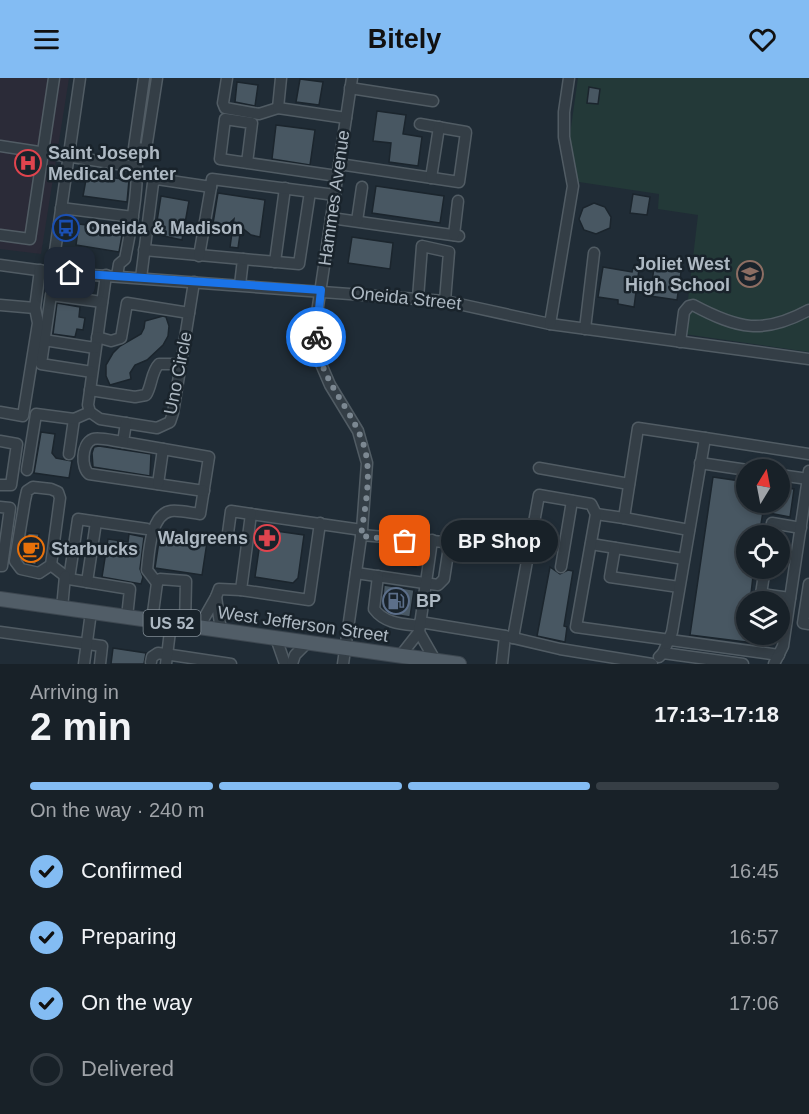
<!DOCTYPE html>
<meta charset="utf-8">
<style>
body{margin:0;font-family:Helvetica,sans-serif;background:#212930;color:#f1f3f6;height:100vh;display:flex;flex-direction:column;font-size:22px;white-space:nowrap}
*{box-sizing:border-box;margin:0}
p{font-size:20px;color:#9fa3a8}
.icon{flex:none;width:33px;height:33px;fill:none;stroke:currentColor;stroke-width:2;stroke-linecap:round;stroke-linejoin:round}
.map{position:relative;height:586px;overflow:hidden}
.panel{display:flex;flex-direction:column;background:#182128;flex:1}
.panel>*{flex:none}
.needle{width:39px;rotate:10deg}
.fabs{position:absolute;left:736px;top:381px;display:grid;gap:12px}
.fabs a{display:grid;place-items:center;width:54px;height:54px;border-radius:50%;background:#182128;box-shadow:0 3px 9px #0003,0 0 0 2px #363e45;font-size:30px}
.pin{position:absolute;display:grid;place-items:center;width:51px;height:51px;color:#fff;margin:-26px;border-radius:12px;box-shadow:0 3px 9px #0006}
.courier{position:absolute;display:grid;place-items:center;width:60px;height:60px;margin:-30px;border:4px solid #1a73e8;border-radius:50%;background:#fff;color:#222;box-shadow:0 2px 8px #0007}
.bubble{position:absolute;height:42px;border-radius:21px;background:#182128;box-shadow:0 3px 9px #0003,0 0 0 2px #363e45;font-size:20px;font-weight:700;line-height:42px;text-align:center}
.head em{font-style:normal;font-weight:700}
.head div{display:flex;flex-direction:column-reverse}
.head{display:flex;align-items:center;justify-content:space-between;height:102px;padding:0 30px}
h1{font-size:39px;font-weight:700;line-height:45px}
.bar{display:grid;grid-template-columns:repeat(4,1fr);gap:9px 6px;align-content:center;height:72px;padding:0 30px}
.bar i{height:8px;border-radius:4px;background:#363e45}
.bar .active{background:#83bcf3}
.bar p{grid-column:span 4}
ol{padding:0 30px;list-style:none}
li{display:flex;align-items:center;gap:18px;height:66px}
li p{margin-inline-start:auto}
li .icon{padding:6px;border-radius:50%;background:#83bcf3;color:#111;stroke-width:4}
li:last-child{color:#9fa3a8}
li i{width:33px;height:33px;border:3px solid #363e45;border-radius:50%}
header{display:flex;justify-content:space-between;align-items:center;height:78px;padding:0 30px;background:#83bcf3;color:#111;font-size:27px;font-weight:700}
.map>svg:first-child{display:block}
</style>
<header><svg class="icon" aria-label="menu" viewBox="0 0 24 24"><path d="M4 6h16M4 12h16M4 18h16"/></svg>Bitely<svg class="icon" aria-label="heart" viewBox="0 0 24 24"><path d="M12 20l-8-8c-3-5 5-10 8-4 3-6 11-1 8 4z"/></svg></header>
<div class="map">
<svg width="809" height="586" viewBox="0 0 809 586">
<rect width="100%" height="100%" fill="#202c36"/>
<path fill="#2b2b38" d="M0 0H69L41 176 0 171Z"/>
<path fill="#233938" d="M578 0H809V274L684 256 698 137 658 131 659 116 579 104 568 70Z"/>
<g fill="#485762" stroke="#1b252d" stroke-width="1.5">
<path d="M300 1 323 4 319 27 296 24Z"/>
<path d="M237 4 258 7 255 28 235 24Z"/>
<path d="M589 9 600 11 598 26 587 25Z"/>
<path d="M377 33 406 37 403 56 422 59 418 88 389 84 391 65 373 63Z"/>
<path d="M276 47 315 52 310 87 272 81Z"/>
<path d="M87 96 129 102 127 124 83 118Z"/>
<path d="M376 108 444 118 440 145 372 135Z"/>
<path d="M218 115 265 122 260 159 251 157 241 149 238 170 230 169 234 141 221 153 212 152Z"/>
<path d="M633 116 650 119 647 137 630 135Z"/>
<path d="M161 118 189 123 182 162 155 156Z"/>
<path d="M594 125 605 129 611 139 610 150 596 156 584 152 579 141 583 130Z"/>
<path d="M79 146 123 152 119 174 76 167Z"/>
<path d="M352 159 393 165 390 191 348 185Z"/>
<path d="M603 189 632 194 633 190 639 191 634 229 618 226V222L598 219Z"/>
<path d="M654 190 681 194 677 222 650 218Z"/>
<path d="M57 225 80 229 79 239 85 240 83 252 77 251 75 259 53 256Z"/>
<path d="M163 238 166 239 169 248 168 258 163 267 147 282 135 287 130 295 131 301 110 307 106 298V287L113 275 120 268 141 256 144 250 145 243Z"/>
<path d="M41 354 55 356 52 375 56 380 72 383 69 400 34 395Z"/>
<path d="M99 368 151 376 150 398 93 389 92 375 94 369Z"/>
<path d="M713 399 747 404V424H780V409L794 411 790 439 763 434 759 458H747V490H754L750 524H747V556H764L762 566 690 557Z"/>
<path d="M262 451 304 457 298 500 293 505 255 499Z"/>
<path d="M176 454 185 455V461L207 464 202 497 155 490 160 457 176 459Z"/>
<path d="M28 455 39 456 36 487 25 484 23 481Z"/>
<path d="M129 456 144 459 140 491 143 499 141 506 102 499 108 461 128 464Z"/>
<path d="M383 467 410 469V472L418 473 416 489 380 483Z"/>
<path d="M550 489 560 496 568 492 573 493 564 548 567 549 565 564 537 558Z"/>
<path d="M384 507 414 512 410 539 392 536 382 529Z"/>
<path d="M113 570 146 575 144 586H111Z"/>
</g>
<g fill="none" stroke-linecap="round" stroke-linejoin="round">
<defs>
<g id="minor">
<path d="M144 0 134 70 146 71 157 0"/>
<path d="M227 0 223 25 225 30 259 36 278 30"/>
<path d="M281 0 278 30 346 40"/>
<path d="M350 10 433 23"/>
<path d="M0 68 137 89C137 121 131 150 125 181L119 186 117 198"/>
<path d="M247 85 252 45 225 41 220 81 337 98"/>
<path d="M339 86 459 104 466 54 420 46"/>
<path d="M431 100 439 49"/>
<path d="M61 130 133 139"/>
<path d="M331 140 459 158"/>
<path d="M357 143 362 109"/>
<path d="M0 157 30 161 54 0"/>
<path d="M454 157 458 123"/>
<path d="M144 172 243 181 240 207"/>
<path d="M199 178 211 109"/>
<path d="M243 181 299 186 310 114"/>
<path d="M275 184 285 110"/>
<path d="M0 187 52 194 445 223 550 246 809 281"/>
<path d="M52 194 80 0"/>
<path d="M106 197 88 327 90 334 100 341 157 350 170 344 173 335 194 204"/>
<path d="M141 200 153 105 157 101 211 109 212 101 335 117"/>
<path d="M418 220 422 168 449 174 445 223"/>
<path d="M0 227 35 230"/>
<path d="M550 246 573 108 564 59V34L569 0"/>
<path d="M585 251 594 175"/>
<path d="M97 259 111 263 121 260 127 225 189 235"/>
<path d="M44 262 95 270"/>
<path d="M680 264 684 234 689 228 693 227C738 251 763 257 809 232"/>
<path d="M92 294 41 286 51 217 102 224"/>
<path d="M90 312 135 319 146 317C152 308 151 294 159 286H181"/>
<path d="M0 334 23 338 38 245 35 230 40 192"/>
<path d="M126 345 123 364 209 379 200 436C191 435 180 432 171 433 150 436 149 476 147 492L157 505"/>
<path d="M0 363 17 366 11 407H0"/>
<path d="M123 364C114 363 100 359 93 361 81 366 81 390 89 396L204 413"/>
<path d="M69 376 74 341"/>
<path d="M700 385 747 392"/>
<path d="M539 390 629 406"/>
<path d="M27 392 36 336 74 341 90 334"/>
<path d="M780 397 808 401"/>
<path d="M158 406 163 371"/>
<path d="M33 409 51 411 58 414 60 420 51 487 39 495 21 491 15 483 25 422 27 413Z"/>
<path d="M0 429 10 430 2 488H0"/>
<path d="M596 436 624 440 638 350 705 360"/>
<path d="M624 440 689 452"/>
<path d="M320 445 309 522 241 512 251 436 362 452"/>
<path d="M228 455 231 433 251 436"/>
<path d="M770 458 772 445 801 450"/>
<path d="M591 466 684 481"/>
<path d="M615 470 610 499 679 509"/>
<path d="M51 487 69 501 130 511 127 539"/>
<path d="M561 489 572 423"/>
<path d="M765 490 761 516 790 520"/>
<path d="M356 495 438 507 444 501 449 469 444 464 361 457"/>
<path d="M378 498 374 531C385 546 403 546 420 548"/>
<path d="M69 501 78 441 147 451"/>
<path d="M87 504 96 444"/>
<path d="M809 506 803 545 809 546"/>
<path d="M216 519 219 511 241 512"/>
<path d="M62 530 65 498"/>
<path d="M152 542 157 505 160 501 186 503 185 547"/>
<path d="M420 544 505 558 502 586"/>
<path d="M199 549 216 519 221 552"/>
<path d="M0 554 102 568 100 586"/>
<path d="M419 554 435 582"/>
<path d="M505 558 560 571 652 586"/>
<path d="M276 560 285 586"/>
<path d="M513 560 539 417 591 426 596 436 576 549 779 577"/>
<path d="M663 575 672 554 705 360 809 376"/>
<path d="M401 577 419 554 432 462"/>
<path d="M659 579 663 575 743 586"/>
<path d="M151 584 152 579 158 575 231 586"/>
<path d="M84 586 91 534"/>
<path d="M166 586 171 545"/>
<path d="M292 586 295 577 308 564"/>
<path d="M343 586 362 452 367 385 358 353 330 307 321 286 316 256 317 235 352 0"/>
<path d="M774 586 783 568 809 393"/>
</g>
<path id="major" d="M0 521 459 586"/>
</defs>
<use href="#minor" stroke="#515c64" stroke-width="13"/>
<use href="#major" stroke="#3d4750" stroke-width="16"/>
<use href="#minor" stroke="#343e46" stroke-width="10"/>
<use href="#major" stroke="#515d67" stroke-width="14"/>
</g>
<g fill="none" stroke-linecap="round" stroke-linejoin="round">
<path stroke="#7c8892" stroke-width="6" stroke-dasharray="0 10.8" d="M316 259C320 304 349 325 363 365 373 394 365 428 361 458L405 463"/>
<path stroke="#1a73e8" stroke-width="8" d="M70 195 321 212 316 259"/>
</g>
<defs>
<symbol id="hospital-ring" viewBox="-11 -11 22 22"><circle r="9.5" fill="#19232b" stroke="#e0444e" stroke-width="1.5"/><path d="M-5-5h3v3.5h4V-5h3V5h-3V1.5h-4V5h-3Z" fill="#e0444e"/></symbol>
<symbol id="bus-ring" viewBox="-11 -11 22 22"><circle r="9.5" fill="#19232b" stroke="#1a4fb4" stroke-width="1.5"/><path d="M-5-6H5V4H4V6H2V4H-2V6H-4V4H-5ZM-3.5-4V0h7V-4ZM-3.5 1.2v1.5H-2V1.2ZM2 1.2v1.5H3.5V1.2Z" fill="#1a4fb4"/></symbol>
<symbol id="school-ring" viewBox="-11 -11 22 22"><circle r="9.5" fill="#19232b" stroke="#8d6e63" stroke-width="1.5"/><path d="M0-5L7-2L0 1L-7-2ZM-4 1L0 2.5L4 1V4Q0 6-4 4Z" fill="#8d6e63"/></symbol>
<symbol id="pharmacy-ring" viewBox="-11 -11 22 22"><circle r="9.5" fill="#19232b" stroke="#e0444e" stroke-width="1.5"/><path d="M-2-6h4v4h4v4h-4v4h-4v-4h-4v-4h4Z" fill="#e0444e"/></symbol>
<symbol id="cafe-ring" viewBox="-11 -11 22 22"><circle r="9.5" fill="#19232b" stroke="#e8710a" stroke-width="1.5"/><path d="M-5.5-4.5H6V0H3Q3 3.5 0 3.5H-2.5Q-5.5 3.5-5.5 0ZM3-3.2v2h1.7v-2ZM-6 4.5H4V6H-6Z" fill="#e8710a"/></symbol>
<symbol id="fuel-ring" viewBox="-11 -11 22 22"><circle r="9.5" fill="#19232b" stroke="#5c6f8a" stroke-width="1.5"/><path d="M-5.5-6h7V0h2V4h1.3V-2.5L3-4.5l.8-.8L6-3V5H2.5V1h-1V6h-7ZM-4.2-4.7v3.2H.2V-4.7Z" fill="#5c6f8a"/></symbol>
</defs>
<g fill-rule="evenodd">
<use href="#hospital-ring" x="13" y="70" width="30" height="30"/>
<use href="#bus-ring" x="51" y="135" width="30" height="30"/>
<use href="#school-ring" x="735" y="181" width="30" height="30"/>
<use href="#pharmacy-ring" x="252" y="445" width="30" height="30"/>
<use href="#cafe-ring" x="16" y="456" width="30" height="30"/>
<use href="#fuel-ring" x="381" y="508" width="30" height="30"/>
</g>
<g text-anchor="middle" stroke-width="5" stroke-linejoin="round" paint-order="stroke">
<rect fill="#19232b" stroke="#818c95" stroke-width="1.5" x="143.5" y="532" width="57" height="26" rx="4.5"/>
<g font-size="16" font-weight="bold" fill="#aeb9c3">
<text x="172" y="551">US 52</text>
</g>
<g font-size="18" font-weight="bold" fill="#aeb9c3" stroke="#19232b" text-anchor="start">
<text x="48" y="81">Saint Joseph<tspan x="48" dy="21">Medical Center</tspan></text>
<text x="86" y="156">Oneida &amp; Madison</text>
<text x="730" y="192" text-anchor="end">Joliet West<tspan x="730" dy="21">High School</tspan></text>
<text x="248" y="466" text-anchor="end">Walgreens</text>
<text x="51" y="477">Starbucks</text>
<text x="416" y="529">BP</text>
</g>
<g font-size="18" fill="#aeb9c3" stroke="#19232b">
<text transform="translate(334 120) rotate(-82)" y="6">Hammes Avenue</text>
<text transform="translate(406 220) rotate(6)" y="6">Oneida Street</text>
<text transform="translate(178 295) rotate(-79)" y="6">Uno Circle</text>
<text transform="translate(303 546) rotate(8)" y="6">West Jefferson Street</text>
</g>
</g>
</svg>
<div class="fabs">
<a><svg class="needle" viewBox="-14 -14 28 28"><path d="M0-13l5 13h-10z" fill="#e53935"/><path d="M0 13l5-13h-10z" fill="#9fa3a8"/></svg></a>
<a><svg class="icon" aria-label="locate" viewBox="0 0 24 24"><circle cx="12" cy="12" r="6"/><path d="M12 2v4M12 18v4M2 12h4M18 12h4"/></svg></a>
<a><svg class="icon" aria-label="layers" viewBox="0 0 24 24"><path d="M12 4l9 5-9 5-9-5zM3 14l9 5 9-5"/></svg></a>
</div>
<div class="pin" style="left:405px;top:463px;background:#ea580c"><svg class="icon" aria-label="bag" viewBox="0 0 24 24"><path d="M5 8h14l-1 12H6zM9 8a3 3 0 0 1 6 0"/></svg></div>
<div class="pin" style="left:70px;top:195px;background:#1f2937"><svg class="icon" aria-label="home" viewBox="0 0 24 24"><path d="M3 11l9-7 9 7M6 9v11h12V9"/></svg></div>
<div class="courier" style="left:316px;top:259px"><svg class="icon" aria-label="bike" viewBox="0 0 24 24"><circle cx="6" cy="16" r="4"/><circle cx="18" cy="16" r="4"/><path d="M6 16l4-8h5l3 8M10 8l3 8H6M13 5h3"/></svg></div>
<div class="bubble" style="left:441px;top:442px;width:117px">BP Shop</div>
</div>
<section class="panel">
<div class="head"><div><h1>2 min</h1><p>Arriving in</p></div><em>17:13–17:18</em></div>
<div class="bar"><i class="active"></i><i class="active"></i><i class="active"></i><i></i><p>On the way · 240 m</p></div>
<ol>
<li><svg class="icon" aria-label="check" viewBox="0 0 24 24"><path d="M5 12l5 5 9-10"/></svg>Confirmed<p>16:45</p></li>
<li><svg class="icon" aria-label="check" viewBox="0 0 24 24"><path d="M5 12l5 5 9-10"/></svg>Preparing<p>16:57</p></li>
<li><svg class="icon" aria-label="check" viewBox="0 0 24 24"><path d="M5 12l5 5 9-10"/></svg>On the way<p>17:06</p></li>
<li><i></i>Delivered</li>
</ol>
</section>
